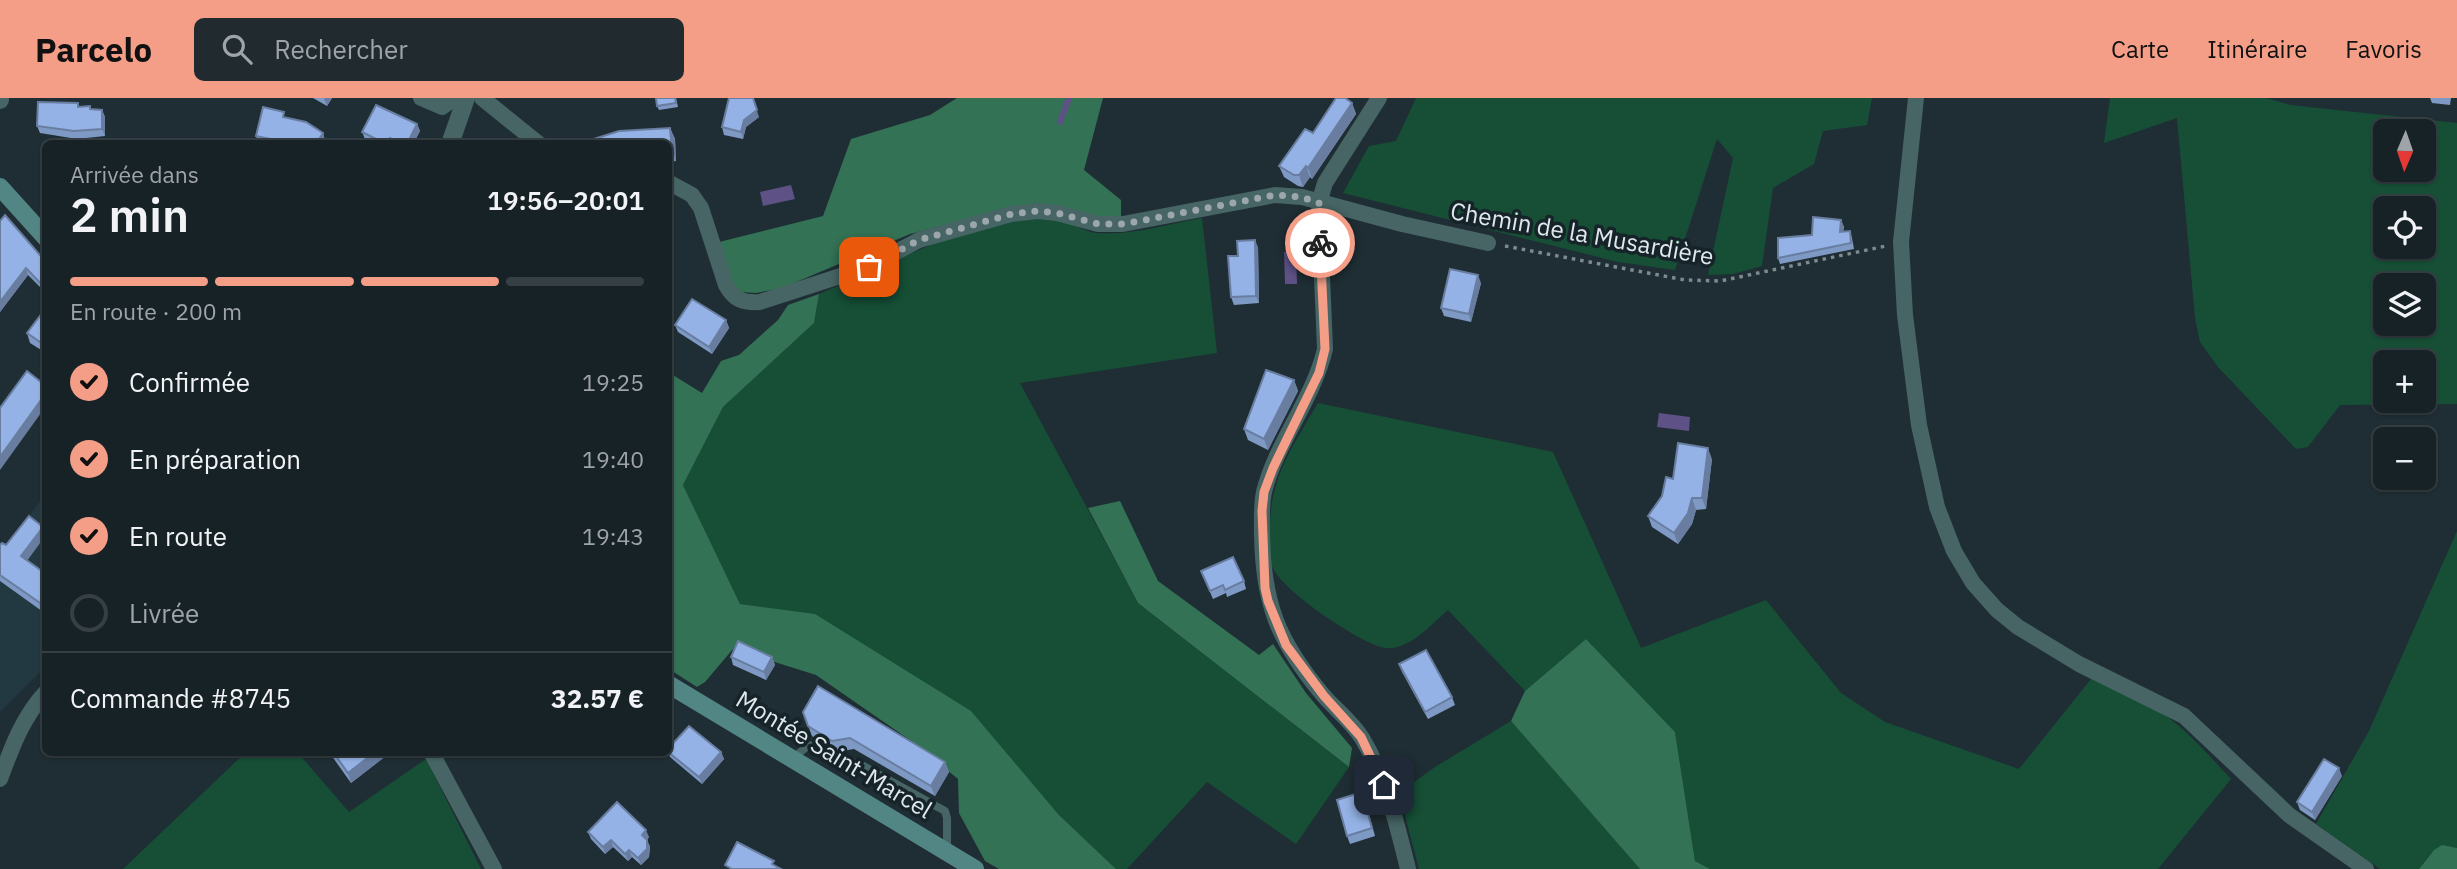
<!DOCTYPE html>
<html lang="fr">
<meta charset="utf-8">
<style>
body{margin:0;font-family:"IBM Plex Sans",sans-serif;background:#202a2f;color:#f1f3f6;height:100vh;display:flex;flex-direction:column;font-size:26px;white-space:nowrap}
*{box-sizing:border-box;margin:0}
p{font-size:23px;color:#9ea4a7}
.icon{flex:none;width:38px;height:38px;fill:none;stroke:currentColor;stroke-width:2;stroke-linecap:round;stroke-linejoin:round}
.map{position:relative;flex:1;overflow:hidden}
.details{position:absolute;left:42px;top:42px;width:630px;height:616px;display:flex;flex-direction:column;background:#172227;border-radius:10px;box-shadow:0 2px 5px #0004,0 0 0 2px #363f44}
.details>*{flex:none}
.needle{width:46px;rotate:182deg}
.buttons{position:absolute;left:2373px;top:21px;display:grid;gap:14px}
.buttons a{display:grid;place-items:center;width:63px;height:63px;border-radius:10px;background:#172227;box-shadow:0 2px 5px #0004,0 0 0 2px #363f44;font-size:35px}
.pin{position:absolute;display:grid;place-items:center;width:60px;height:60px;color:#fff;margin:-30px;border-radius:14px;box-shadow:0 4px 10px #0006}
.courier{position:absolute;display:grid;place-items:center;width:70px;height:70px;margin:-35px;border:5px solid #f49e87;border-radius:50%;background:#fff;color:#222;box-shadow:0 2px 9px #0007}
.head em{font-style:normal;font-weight:600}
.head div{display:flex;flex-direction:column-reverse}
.head{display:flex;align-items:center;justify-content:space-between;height:119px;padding:0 28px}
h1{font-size:46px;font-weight:600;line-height:52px}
.bar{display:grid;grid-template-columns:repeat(4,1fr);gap:10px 7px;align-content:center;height:84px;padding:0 28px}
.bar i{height:9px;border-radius:5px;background:#363f44}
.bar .active{background:#f49e87}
.bar p{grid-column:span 4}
.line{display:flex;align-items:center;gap:18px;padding:0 28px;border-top:2px solid #363f44}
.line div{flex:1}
ol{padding:0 28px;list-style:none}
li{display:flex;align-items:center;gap:21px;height:77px}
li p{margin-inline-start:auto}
li .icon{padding:7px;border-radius:50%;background:#f49e87;color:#111;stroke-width:4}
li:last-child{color:#9ea4a7}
li i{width:38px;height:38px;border:4px solid #363f44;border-radius:50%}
header{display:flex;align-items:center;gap:42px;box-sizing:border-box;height:98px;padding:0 35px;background:#f49e87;color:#111}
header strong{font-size:33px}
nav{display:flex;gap:38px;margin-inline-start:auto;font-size:24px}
.search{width:490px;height:63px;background:#202a2f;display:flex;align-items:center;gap:18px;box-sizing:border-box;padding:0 24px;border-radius:10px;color:#9ea4a7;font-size:26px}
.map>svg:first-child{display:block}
</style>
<header>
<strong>Parcelo</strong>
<div class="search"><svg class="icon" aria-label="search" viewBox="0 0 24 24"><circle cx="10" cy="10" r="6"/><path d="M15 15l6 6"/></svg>Rechercher</div>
<nav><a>Carte</a><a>Itinéraire</a><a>Favoris</a></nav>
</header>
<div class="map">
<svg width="2457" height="771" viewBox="0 0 2457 771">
<rect width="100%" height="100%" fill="#1f2e34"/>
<path fill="#233941" d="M45 396V569L0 614V460Z"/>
<g fill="#164f36" fill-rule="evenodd">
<path d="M1416 0H1872L1867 27 1823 33 1814 66 1773 90 1762 168 1733 176 1708 177 1733 60 1717 41 1675 172 1618 164 1343 95 1369 48 1396 43Z"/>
<path d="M2110 0H2266L2291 7 2457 25V306L2340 307 2308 349 2296 351 2218 269 2200 244 2195 220 2177 20 2104 45ZM2424 33V72H2385V33ZM2424 110V149H2385V110ZM2424 187V226H2385V187ZM2424 264V303H2385V264Z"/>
<path d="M1202 120 1217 255 1020 285 1138 505 1349 669 1296 746 1207 684 1127 771H1116L1058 716 815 517 740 506 683 387 723 309 814 225 819 196C882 171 940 136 1008 124 1026 121 1048 119 1066 124 1076 127 1086 134 1096 135 1131 138 1168 126 1202 120Z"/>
<path d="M1318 305 1553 354 1641 550 1766 502 1841 595 1885 624 2019 671 2091 581C2114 591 2138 600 2160 614 2187 631 2209 658 2231 681L2158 771H1710L1695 763 1675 634 1586 541 1525 593 1448 512C1432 526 1408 553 1385 550 1361 546 1275 489 1271 465 1269 459 1270 451 1270 444 1267 384 1289 354 1318 305Z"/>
<path d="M2457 433V750C2434 746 2432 754 2419 771H2380L2316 726 2369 633Z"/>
<path d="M1511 623 1640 771H1419L1399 695 1435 669Z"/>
<path d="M246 654 298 655 349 714 426 661 481 771H123Z"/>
</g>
<g fill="#337254">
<path d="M957 0H1103L1084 72 1121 102V119H1095L1021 108 910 136 782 190 756 195 741 194 732 184 719 144 823 118 851 41 930 17Z"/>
<path d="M819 196 814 225 723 309 683 387 740 506 815 516 971 613 1058 716 1116 771H999L985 763 959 715 958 681 917 647 816 577 733 551 705 584 697 589 669 571 668 274 702 295 721 263 739 257 778 222 788 207Z"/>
<path d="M1120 403 1158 483 1259 557 1273 546 1306 595 1352 650 1349 669 1138 505 1088 410Z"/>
<path d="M1586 541 1675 634 1695 763 1710 771H1640L1511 623 1525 593Z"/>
<path d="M2442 747 2457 750V771H2419L2434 752Z"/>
</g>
<g fill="#5e5185">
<path d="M791 87 795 101 763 108 760 94Z"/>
<path d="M1296 153 1297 186H1285L1284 154Z"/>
<path d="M1659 315 1690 319 1689 333 1657 329Z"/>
</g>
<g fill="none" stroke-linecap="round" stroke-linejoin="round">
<path stroke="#5e5185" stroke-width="6" d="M1060 24 1069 0"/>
<path stroke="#7e8a8f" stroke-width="3.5" stroke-dasharray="3.5 5" stroke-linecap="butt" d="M1505 148 1685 182 1720 183 1886 148"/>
<path stroke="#466564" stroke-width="8" d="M793 660 809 647 839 664 858 665 945 713 947 720V754"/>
<g stroke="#466564" stroke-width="16">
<path d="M421 0 442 9 454 0"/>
<path d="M482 0 539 46"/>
<path d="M1379 0 1325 85 1319 105 1325 251C1313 302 1276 345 1264 394 1261 408 1262 422 1262 436 1263 506 1278 543 1323 597 1335 611 1352 624 1362 640 1386 680 1397 726 1408 771"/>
<path d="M1916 0 1901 144 1905 217 1919 327 1937 409 1954 453 1973 485 1997 512 2018 529 2079 566 2184 618 2289 717 2366 771"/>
<path d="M668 84 692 97 701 110 726 187C734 202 743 205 760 204L868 169 919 142 1011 116 1038 113 1057 115 1098 126H1123L1275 97 1302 99 1402 126 1488 145"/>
<path d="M431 654 494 771"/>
<path d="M0 681C12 649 22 620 46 594"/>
</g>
<g stroke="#466564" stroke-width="18">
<path d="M0 2V0"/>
<path d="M450 46 466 0"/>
</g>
<g stroke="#528684" stroke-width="18">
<path d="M0 89 46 140"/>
<path d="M668 586 975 771"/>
</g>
</g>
<g fill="#7f99c5">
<path d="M313 0H332L327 8Z"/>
<path d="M676 0 678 9 659 12 657 8Z"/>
<path d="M2430 0H2451L2450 7 2432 5Z"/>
<path d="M78 5 79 9 90 8 91 11 102 12 105 19V38L77 41 40 35 37 28Z"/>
<path d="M1352 5 1356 16 1312 81 1310 79 1303 89 1298 88 1284 79 1279 68Z"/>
<path d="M759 19 746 29 743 41 724 37 722 29Z"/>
<path d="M286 20 323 35 326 46H259L256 38Z"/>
<path d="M417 26 420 33 413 46H374L365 41 362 34Z"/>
<path d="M670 30 675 41 676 63 668 64V46Z"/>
<path d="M1841 122 1844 129 1843 134 1850 133 1852 140 1854 151 1780 166 1778 160 1812 137Z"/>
<path d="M0 123 46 164V195L28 177 0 214Z"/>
<path d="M1258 149 1259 205 1234 207 1231 199 1238 158Z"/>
<path d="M1481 185 1471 224 1444 218 1441 210Z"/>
<path d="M46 210V255L30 245 27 235Z"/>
<path d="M726 222 729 230 712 256 678 234 675 227Z"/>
<path d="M1294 282 1298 293 1268 352 1248 342 1244 331Z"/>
<path d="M1712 361 1706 411 1696 412 1692 426 1678 446 1652 429 1648 418 1673 381Z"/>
<path d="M46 436 27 462 46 476V516L0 483V447H6Z"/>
<path d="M1201 473 1244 483 1246 491 1227 499 1226 495 1213 501Z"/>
<path d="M731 559H772L775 567 766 582 733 567Z"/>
<path d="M1399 566 1452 599 1455 607 1428 621 1402 574Z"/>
<path d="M803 614 945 664 949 674 935 698 854 651 836 654 812 638Z"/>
<path d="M668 651 721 654 724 661 702 686 670 659 668 654Z"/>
<path d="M329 654H391L351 685Z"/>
<path d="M2342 678 2315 722 2300 712 2297 704Z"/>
<path d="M1365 702 1375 738 1350 746 1347 738Z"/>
<path d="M588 734 649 739 647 742 650 749 649 759 641 767 632 759 628 763 613 749 605 756 591 741Z"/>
</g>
<g fill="#687da0">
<path d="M325 0H332L327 8 324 1Z"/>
<path d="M753 0 759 19 746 29 743 41 741 34 744 22Z"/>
<path d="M1352 5 1356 16 1312 81 1308 70Z"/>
<path d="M102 12 105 19V38L102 31Z"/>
<path d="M417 26 420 33 413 46H407Z"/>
<path d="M670 30 675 41 676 63 672 52Z"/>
<path d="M323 35 326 46H316Z"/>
<path d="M1306 68 1310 79 1303 89 1299 77Z"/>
<path d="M1841 122 1844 129 1843 141 1840 134Z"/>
<path d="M1255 142 1258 149 1259 205 1256 198Z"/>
<path d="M26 170 28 177 0 214V204Z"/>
<path d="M1478 177 1481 185 1471 224 1469 216Z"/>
<path d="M726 222 729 230 712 256 709 249Z"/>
<path d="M1294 282 1298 293 1268 352 1264 341Z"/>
<path d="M46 295V308L0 372V359Z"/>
<path d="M1708 350 1712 361 1706 411 1702 400Z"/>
<path d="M1692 400 1696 412 1692 426 1678 446 1674 435Z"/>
<path d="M43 429 46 437 24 467 21 458Z"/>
<path d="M772 559 775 567 766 582 764 574Z"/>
<path d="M375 654H391L351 685 348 675Z"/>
<path d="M721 654 724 661 702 686 699 679Z"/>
<path d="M945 664 949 674 935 698 931 688Z"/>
<path d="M2339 670 2342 678 2315 722 2312 714Z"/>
<path d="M646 732 649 739 645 744 642 737Z"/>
<path d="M611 742 613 749 605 756 603 749Z"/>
<path d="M647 742 650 749 649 759 641 767 638 760Z"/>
<path d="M629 752 632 759 628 763 625 756Z"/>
</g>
<g fill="#94b2e5" stroke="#687da0" stroke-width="2">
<path d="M656 0H675L676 5 657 8Z"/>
<path d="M729 0H753L757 12 744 22 741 34 722 29Z"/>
<path d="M1336 0H1345L1352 5 1308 70 1306 68 1299 77H1294L1279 68 1305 31 1313 35Z"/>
<path d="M38 4 78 5V9L90 8V11L102 12V31L74 33 37 28Z"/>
<path d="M376 7 417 26 407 46H403L390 40 386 46 362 34Z"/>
<path d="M263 9 284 14 283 19 306 24 323 35 316 46H280L275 42 256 38Z"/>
<path d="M670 30 672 52H668V46H595L594 41 619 33Z"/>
<path d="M5 117 46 164V191L26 170 0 204V123Z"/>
<path d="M1813 119 1841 122 1840 134 1850 133 1851 145 1778 160V140L1812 137Z"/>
<path d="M1255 142 1256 198 1231 199 1228 158H1238L1237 143Z"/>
<path d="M1450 171 1478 177 1469 216 1441 210Z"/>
<path d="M692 201 726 222 709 249 675 227Z"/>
<path d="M46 210V248L27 235Z"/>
<path d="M1266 272 1294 282 1264 341 1244 331Z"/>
<path d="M27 273 46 288V295L0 359V310Z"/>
<path d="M1678 345 1708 350 1702 400H1692L1688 415 1674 435 1648 418 1662 398 1666 379 1673 381Z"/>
<path d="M29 418 43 429 21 458 46 476V509L0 477V447L2 445 6 447Z"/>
<path d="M1233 459 1244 483 1225 492 1223 487 1210 493 1201 473Z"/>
<path d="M738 543 772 559 764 574 731 559Z"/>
<path d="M1426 552 1452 599 1425 614 1399 566Z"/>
<path d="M818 588 945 664 931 688 850 640 832 643 808 628 803 614Z"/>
<path d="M689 628 721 654 699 679 668 654V651Z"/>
<path d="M333 654H375L348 675Z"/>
<path d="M2324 661 2339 670 2312 714 2297 704Z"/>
<path d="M1362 694 1372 730 1347 738 1337 702Z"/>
<path d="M617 704 646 732 642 737 647 742V751L638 760 629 752 625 756 611 742 603 749 588 734Z"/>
<path d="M737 744 774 763 772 766 781 771H732L725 767Z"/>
</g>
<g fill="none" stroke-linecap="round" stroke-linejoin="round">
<path stroke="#9ca7ac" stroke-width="7" stroke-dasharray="0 12.6" d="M869 169 919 142 1012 116 1038 113 1057 115 1098 126H1124L1275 97 1302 99 1319 105 1320 145"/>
<path stroke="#f49e87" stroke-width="9" d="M1320 145 1325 251 1319 275 1273 370 1264 394 1262 413 1265 490 1268 503 1286 547 1324 598 1361 639 1384 687"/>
</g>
<g text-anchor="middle" stroke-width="7" stroke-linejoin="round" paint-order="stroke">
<g font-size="24" fill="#dfe8ec" stroke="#16242a">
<text transform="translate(1582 136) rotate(10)" y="8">Chemin de la Musardière</text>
<text transform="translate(834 657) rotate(31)" y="8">Montée Saint-Marcel</text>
</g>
</g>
</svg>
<div class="buttons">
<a><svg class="needle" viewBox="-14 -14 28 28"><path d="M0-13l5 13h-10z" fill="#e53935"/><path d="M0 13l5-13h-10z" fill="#9ea4a7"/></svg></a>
<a><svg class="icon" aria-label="locate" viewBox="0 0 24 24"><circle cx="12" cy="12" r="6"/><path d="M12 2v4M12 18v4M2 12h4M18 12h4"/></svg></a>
<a><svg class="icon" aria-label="layers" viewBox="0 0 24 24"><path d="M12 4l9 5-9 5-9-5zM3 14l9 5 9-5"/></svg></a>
<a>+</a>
<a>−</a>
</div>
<div class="pin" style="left:869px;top:169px;background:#ea580c"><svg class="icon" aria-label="bag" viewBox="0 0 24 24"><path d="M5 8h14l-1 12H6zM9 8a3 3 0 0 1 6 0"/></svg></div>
<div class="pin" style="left:1384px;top:687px;background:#1f2937"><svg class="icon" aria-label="home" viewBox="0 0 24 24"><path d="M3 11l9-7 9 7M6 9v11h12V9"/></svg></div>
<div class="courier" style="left:1320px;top:145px"><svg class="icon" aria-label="bike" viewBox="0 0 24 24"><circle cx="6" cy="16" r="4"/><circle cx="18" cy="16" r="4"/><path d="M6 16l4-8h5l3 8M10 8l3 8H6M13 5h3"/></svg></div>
<section class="details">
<div class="head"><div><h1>2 min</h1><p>Arrivée dans</p></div><em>19:56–20:01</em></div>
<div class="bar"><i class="active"></i><i class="active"></i><i class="active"></i><i></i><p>En route · 200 m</p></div>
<ol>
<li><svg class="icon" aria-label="check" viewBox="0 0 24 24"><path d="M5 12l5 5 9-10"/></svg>Confirmée<p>19:25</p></li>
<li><svg class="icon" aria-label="check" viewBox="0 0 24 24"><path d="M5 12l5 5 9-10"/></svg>En préparation<p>19:40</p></li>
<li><svg class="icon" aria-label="check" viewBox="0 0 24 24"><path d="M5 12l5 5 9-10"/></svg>En route<p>19:43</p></li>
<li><i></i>Livrée</li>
</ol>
<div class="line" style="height:91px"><div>Commande #8745</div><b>32.57 €</b></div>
</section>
</div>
